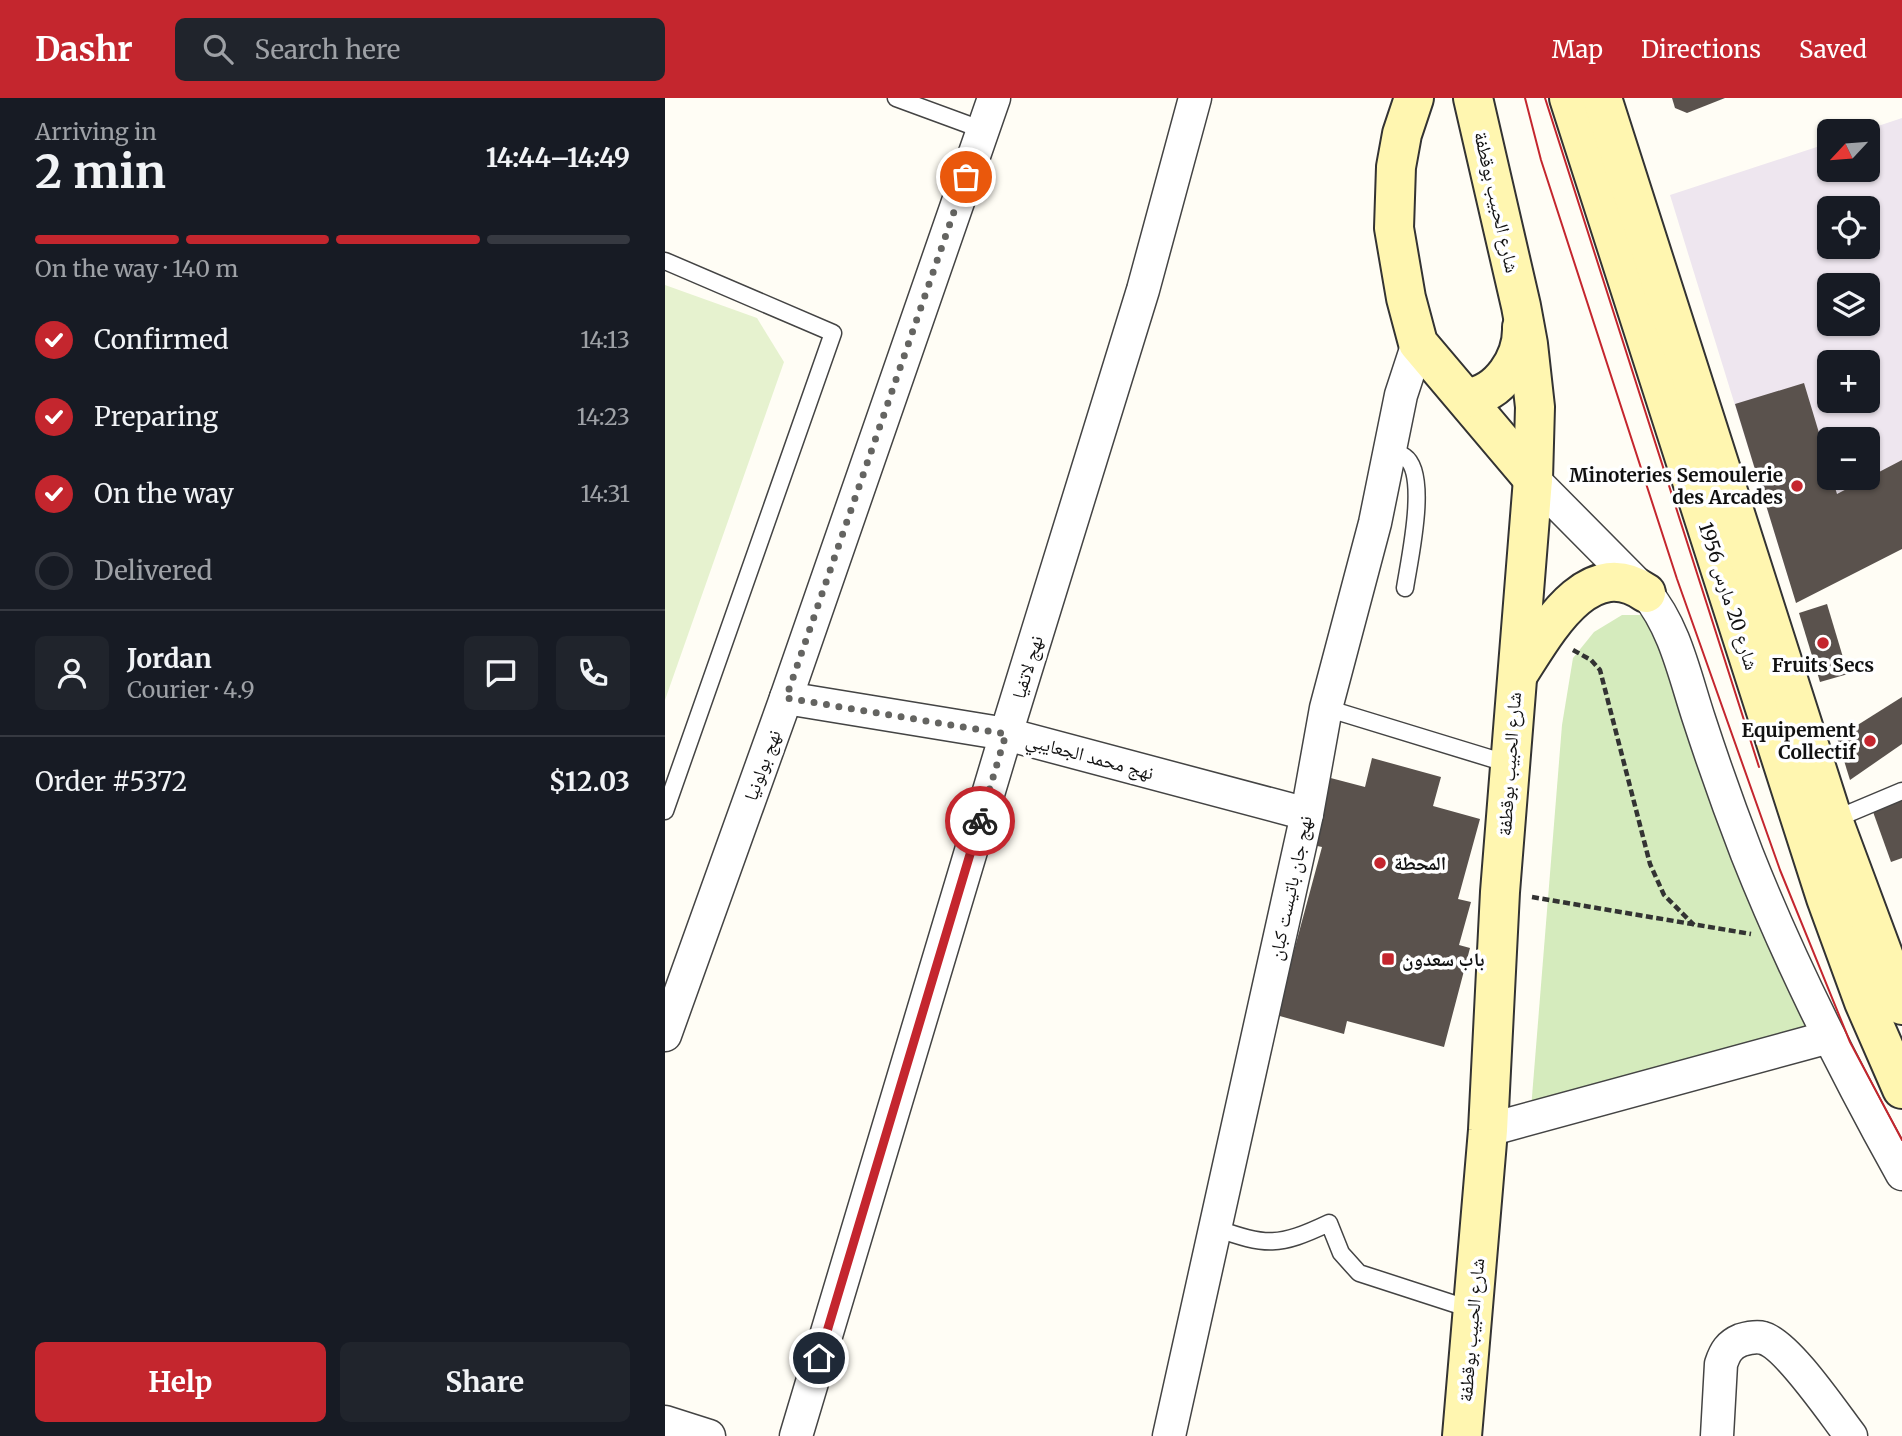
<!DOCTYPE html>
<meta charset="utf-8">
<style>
body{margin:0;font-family:Merriweather,"Noto Naskh Arabic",serif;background:#20242c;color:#f1f3f6;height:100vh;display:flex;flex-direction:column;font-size:26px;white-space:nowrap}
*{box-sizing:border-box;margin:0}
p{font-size:23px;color:#9ea1a6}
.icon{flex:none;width:38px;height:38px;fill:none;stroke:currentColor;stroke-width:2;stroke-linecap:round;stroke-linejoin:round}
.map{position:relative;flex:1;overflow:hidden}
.side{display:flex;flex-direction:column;background:#171b24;width:665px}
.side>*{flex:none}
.needle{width:46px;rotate:244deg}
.fabs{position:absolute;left:1152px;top:21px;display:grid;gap:14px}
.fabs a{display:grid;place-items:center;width:63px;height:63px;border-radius:10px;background:#171b24;box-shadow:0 2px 5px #0004;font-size:35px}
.pin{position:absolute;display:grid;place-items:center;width:60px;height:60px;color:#fff;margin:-30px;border:4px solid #fff;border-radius:50%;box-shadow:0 2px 7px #0007}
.courier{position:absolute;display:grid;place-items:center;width:70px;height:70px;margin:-35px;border:5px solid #c4262e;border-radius:50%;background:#fff;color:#222;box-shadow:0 2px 9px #0007}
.summary em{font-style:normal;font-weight:700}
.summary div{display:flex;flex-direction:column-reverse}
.summary{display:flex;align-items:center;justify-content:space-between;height:119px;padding:0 35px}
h1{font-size:46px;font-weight:700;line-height:52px}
.bar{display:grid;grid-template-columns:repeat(4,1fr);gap:10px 7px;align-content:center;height:84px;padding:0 35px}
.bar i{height:9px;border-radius:5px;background:#363941}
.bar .active{background:#c4262e}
.bar p{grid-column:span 4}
.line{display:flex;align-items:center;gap:18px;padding:0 35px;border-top:2px solid #363941}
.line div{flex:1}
.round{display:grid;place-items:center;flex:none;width:74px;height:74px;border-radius:10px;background:#20242c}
ol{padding:0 35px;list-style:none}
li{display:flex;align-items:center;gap:21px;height:77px}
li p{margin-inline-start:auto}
li .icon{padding:7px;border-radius:50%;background:#c4262e;color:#fff;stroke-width:4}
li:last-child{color:#9ea1a6}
li i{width:38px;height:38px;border:4px solid #363941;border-radius:50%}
.cta{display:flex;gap:14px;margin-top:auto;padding:14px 35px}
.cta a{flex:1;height:80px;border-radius:10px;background:#c4262e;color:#fff;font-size:28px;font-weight:700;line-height:80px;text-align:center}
.cta a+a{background:#20242c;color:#f1f3f6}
header{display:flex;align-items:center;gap:42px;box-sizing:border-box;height:98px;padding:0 35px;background:#c4262e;color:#fff}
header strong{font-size:33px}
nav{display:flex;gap:38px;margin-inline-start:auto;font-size:24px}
.search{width:490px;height:63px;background:#20242c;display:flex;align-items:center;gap:18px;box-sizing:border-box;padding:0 24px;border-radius:10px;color:#9ea1a6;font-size:26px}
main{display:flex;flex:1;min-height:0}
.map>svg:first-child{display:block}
</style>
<header>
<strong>Dashr</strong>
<div class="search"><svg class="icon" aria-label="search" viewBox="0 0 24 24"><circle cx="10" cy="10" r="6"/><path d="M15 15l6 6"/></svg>Search here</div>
<nav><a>Map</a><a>Directions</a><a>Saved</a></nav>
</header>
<main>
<section class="side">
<div class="summary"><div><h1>2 min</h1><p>Arriving in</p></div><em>14:44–14:49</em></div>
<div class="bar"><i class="active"></i><i class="active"></i><i class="active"></i><i></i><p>On the way · 140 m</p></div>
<ol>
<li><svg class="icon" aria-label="check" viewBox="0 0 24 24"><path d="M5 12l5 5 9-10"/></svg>Confirmed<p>14:13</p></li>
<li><svg class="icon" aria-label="check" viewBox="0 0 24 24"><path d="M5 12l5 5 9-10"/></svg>Preparing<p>14:23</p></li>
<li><svg class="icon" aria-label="check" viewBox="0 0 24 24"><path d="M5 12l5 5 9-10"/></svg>On the way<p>14:31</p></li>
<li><i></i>Delivered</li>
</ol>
<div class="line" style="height:126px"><a class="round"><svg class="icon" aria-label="person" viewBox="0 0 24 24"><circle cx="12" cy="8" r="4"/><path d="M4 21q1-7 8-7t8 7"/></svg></a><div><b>Jordan</b><p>Courier · 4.9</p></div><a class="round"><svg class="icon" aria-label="chat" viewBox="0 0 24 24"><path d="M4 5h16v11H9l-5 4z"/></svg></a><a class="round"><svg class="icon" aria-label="phone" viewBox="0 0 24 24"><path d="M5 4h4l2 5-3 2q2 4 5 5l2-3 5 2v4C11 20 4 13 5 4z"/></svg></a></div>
<div class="line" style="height:91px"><div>Order #5372</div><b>$12.03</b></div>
<div class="cta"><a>Help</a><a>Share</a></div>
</section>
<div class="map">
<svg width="1237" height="1338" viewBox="0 0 1237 1338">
<rect width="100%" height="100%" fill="#fffdf5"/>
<path fill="#eee6ef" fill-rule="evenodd" d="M1237 20V424L1124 482 1005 97 1164 45V72H1202V33H1198ZM1164 110H1202V149H1164ZM1164 187H1202V226H1164ZM1164 264H1202V303H1164ZM1164 341H1202V380H1164Z"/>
<path fill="#d5ebbd" d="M957 517H982L1146 928 866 1011 897 627 908 560 929 534Z"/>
<path fill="#e6f2cf" d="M0 187 92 220 119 264 0 602Z"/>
<g fill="#5a524d">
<path d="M1007 0H1060L1022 15 1010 10Z"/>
<path d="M1139 285 1164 368V380H1167L1172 396 1237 362V451L1131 505 1070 306Z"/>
<path d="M1162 506 1183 576 1155 584 1134 515Z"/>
<path d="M1237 599V646L1185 682 1172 640Z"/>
<path d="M707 660 776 679 768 708 815 721 793 801 806 804 794 847 805 850 779 949 682 923 679 936 604 915 615 873 623 875 657 749 643 746 658 678 700 689Z"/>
<path d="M1237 699V760L1226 764 1207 711Z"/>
</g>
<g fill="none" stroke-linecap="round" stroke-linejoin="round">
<defs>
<g id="service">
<path d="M231 0 318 32"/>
<path d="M0 163 168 235 0 713"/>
<path d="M725 352C729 354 736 356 740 359 764 376 744 463 740 490"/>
<path d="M661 610 844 666"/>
<path d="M1168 722 1237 693"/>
<path d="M550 1130C602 1148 613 1149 664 1125L676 1155 694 1175 808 1212"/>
</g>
<g id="minor">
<path d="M868 381 981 495C1010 529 1020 579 1034 621 1049 667 1065 712 1082 756 1126 867 1179 972 1237 1076"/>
<path d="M121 600 341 636 642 716"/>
<path d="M0 937 121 600 329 0"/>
<path d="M823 1032 1164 939"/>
<path d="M0 1324 44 1338"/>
<path d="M131 1338 341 636 478 192 530 0"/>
<path d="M504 1338 642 716 661 610 710 425 736 297 753 245"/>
<path d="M1052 1338 1056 1266C1060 1254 1064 1247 1076 1242 1083 1240 1091 1238 1098 1240 1122 1246 1169 1316 1186 1338"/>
</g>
<g id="secondary">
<path d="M749 0 737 36 731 69 729 130 741 200 753 245 868 381"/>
<path d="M904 0 1161 800 1199 904 1237 991"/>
<path d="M937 0 1168 722 1237 907"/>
<path d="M801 300C835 297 858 260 857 229"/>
<path d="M854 575C880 535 923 454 981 495"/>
<path d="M797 1338 823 1032 835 794 868 381 870 309 863 246 856 208 808 0"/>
</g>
</defs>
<use href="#service" stroke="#444" stroke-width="19"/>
<use href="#minor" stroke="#444" stroke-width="35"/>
<use href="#secondary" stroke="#333" stroke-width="42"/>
<g stroke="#333" stroke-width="4.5" stroke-dasharray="7 3.5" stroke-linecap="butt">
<path d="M908 552 926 562 935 572 985 766 999 797 1029 827"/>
<path d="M867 799 1086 836"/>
</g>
<use href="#service" stroke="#fff" stroke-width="16"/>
<use href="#minor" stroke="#fff" stroke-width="32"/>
<use href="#secondary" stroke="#fff6b0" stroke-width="38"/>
<g stroke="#c4262e" stroke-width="2">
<path d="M860 0 876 62 1012 481 1115 772 1185 944 1237 1042"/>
<path d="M880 0 1094 669"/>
</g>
</g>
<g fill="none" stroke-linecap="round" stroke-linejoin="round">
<path stroke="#646461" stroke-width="7" stroke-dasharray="0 12.6" d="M301 79 121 600 341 636 315 723"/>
<path stroke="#c4262e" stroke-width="9" d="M154 1260 315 723"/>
</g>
<g fill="#c4262e" stroke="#fff" stroke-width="2.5">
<circle cx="1132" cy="388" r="7"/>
<circle cx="1158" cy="545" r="7"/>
<circle cx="1205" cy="643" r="7"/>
<circle cx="715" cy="765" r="7"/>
<rect x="716" y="854" width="14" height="14" rx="3.5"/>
</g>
<g text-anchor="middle" stroke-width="7" stroke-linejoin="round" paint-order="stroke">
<g font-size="19" fill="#111" stroke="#fff">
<text transform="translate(832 104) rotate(77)" y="7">شارع الحبيب بوقطفة</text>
<text transform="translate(1064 498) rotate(72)" y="7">شارع 20 مارس 1956</text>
<text transform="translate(362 569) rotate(-73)" y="7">نهج لاتفيا</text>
<text transform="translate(425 658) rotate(15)" y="7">نهج محمد الجعايبي</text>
<text transform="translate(844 666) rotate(-86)" y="7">شارع الحبيب بوقطفة</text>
<text transform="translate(97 667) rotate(-70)" y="7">نهج بولونيا</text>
<text transform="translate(625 790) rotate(-78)" y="7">نهج جان باتيست كبان</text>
<text transform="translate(806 1232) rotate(-85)" y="7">شارع الحبيب بوقطفة</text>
</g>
<g font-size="19" font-weight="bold" fill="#111" stroke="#fff" text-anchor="end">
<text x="1118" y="384">Minoteries Semoulerie<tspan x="1118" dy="22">des Arcades</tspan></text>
<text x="1158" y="574" text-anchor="middle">Fruits Secs</text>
<text x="1191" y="639">Equipement<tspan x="1191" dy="22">Collectif</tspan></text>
<text x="729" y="772" text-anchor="start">المحطة</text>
<text x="737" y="868" text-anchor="start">باب سعدون</text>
</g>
</g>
</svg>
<div class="fabs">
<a><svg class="needle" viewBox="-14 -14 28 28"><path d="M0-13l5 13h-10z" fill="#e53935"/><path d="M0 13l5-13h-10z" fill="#9ea1a6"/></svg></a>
<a><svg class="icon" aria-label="locate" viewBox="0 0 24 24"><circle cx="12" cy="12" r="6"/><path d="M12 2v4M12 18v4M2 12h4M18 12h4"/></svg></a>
<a><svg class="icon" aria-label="layers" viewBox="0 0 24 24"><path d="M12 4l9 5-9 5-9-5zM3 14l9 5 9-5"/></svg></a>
<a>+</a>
<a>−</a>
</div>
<div class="pin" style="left:301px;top:79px;background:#ea580c"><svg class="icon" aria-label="bag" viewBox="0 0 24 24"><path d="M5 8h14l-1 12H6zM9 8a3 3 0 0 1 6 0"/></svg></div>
<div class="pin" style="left:154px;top:1260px;background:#1f2937"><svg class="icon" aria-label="home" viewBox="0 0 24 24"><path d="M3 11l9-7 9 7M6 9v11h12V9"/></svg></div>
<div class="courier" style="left:315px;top:723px"><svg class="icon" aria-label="bike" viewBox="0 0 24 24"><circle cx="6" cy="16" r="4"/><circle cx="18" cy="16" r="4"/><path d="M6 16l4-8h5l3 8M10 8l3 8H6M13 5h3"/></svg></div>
</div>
</main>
